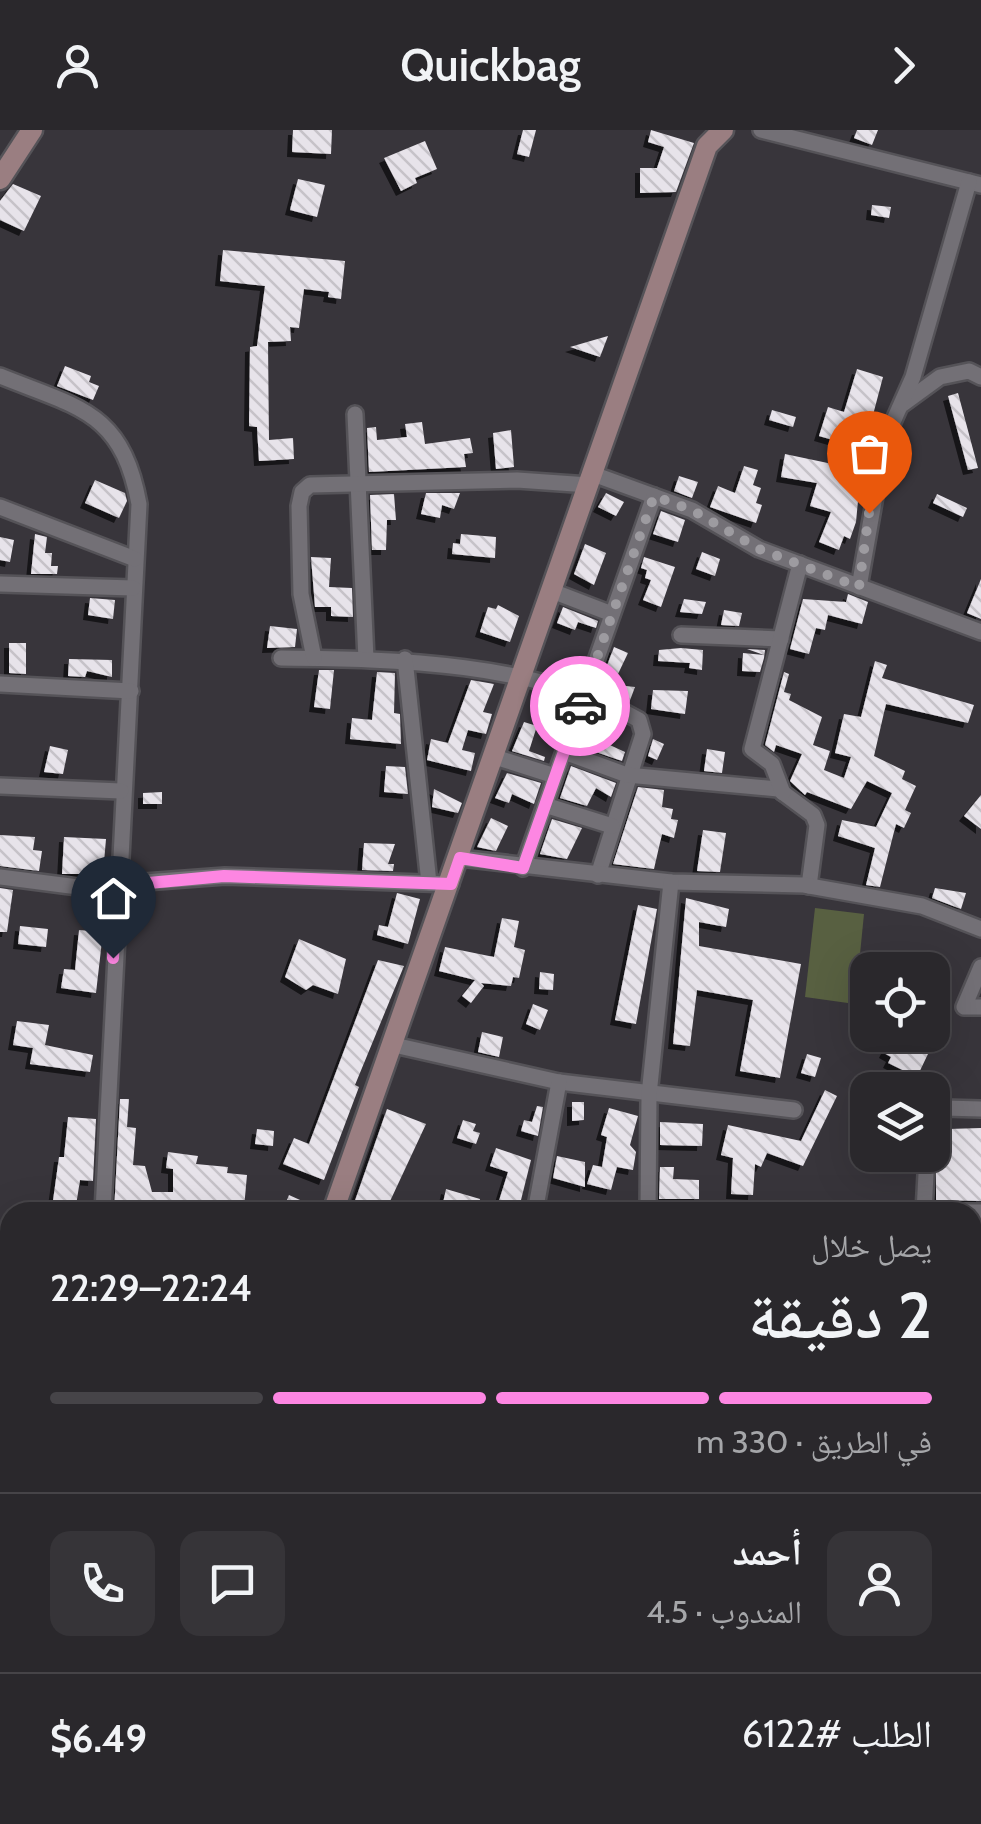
<!DOCTYPE html>
<html lang="ar">
<meta charset="utf-8">
<style>
body{margin:0;font-family:Cabin,"Noto Naskh Arabic",sans-serif;background:#363438;color:#f1f3f6;direction:rtl;height:100vh;display:flex;flex-direction:column;font-size:38px;white-space:nowrap}
*{box-sizing:border-box;margin:0}
p{font-size:32px;color:#a5a6a9}
.icon{flex:none;width:55px;height:55px;fill:none;stroke:currentColor;stroke-width:2;stroke-linecap:round;stroke-linejoin:round}
.map{position:relative;flex:1;overflow:hidden;direction:ltr}
.side{position:absolute;left:0px;top:1072px;width:982px;height:622px;display:flex;flex-direction:column;background:#2a282c;border-radius:30px 30px 0 0;box-shadow:0 10px 40px #0002,0 0 0 2px #464448;direction:rtl}
.side>*{flex:none}
.buttons{position:absolute;left:850px;top:822px;display:grid;gap:20px}
.buttons a{display:grid;place-items:center;width:100px;height:100px;border-radius:20px;background:#2a282c;box-shadow:0 10px 40px #0002,0 0 0 2px #464448;font-size:50px}
.pin{position:absolute;display:grid;place-items:center;width:85px;height:85px;color:#fff;margin:-102px -42px;border-radius:50% 50% 50% 0;rotate:-45deg;box-shadow:0 0 10px #0007}
.pin .icon{rotate:45deg}
.courier{position:absolute;display:grid;place-items:center;width:100px;height:100px;margin:-50px;border:8px solid #fd86e2;border-radius:50%;background:#fff;color:#222;box-shadow:0 2px 12px #0007}
.summary em{font-style:normal;font-weight:600}
.summary div{display:flex;flex-direction:column-reverse}
.summary{display:flex;align-items:center;justify-content:space-between;height:170px;padding:0 50px}
h1{font-size:65px;font-weight:600;line-height:75px}
.bar{display:grid;grid-template-columns:repeat(4,1fr);gap:15px 10px;align-content:center;height:120px;padding:0 50px}
.bar i{height:12px;border-radius:8px;background:#464448}
.bar .on{background:#fd86e2}
.bar p{grid-column:span 4}
.line{display:flex;align-items:center;gap:25px;padding:0 50px;border-top:2px solid #464448}
.line div{flex:1}
.round{display:grid;place-items:center;flex:none;width:105px;height:105px;border-radius:20px;background:#363438}
header{display:flex;justify-content:space-between;align-items:center;height:130px;padding:0 50px;background:#2a282c;font-size:45px;font-weight:600}
.map>svg:first-child{display:block}
</style>
<header><svg class="icon" aria-label="forward" viewBox="0 0 24 24"><path d="M9 5l7 7-7 7"/></svg>Quickbag<svg class="icon" aria-label="person" viewBox="0 0 24 24"><circle cx="12" cy="8" r="4"/><path d="M4 21q1-7 8-7t8 7"/></svg></header>
<div class="map">
<svg width="981" height="1694" viewBox="0 0 981 1694">
<defs>
<pattern id="building-back-hatch" width="6" height="6" patternUnits="userSpaceOnUse" patternTransform="scale(2.5)"><rect width="6" height="6" fill="#e7e3ea"/><path d="M-1 5l2 2M0 0l6 6M5-1l2 2" fill="none" stroke="#c6c2c8"/></pattern>
<filter id="shadow"><feDropShadow dx="-5" dy="5" stdDeviation="0" flood-color="#0009"/></filter>
</defs>
<rect width="100%" height="100%" fill="#38353b"/>
<path fill="#586041" d="M815 778 864 784 855 874 805 867Z"/>
<g fill="url(#building-back-hatch)" filter="url(#shadow)">
<path d="M293 0H332L331 24 292 22Z"/>
<path d="M523 0H536L529 27 517 24Z"/>
<path d="M651 0 694 13 676 62 640 63V38H657L664 17 648 12Z"/>
<path d="M857 0H878L872 15 854 8Z"/>
<path d="M425 11 437 39 415 48 417 53 401 61 384 28Z"/>
<path d="M298 49 325 55 317 87 290 80Z"/>
<path d="M13 54 41 66 24 101 0 90V71Z"/>
<path d="M872 75 891 77 889 88 871 85Z"/>
<path d="M223 120 345 131 341 169 328 167 329 162 304 159 299 198 290 197 291 211 268 212 269 310 293 308 294 329 259 331 257 297 249 296 250 217 257 216 265 156 220 151Z"/>
<path d="M608 206 600 227 570 217 594 210Z"/>
<path d="M65 236 91 246 89 252 99 256 93 270 57 256Z"/>
<path d="M857 239 883 247 864 319 819 306 828 277 844 282Z"/>
<path d="M958 263 978 338 968 340 948 266Z"/>
<path d="M772 280 796 287 793 297 769 290Z"/>
<path d="M422 292 425 314 470 308 473 323 464 324 466 337 369 342 367 298 376 297 377 310 407 307 405 294Z"/>
<path d="M511 300 514 337 496 339 493 303Z"/>
<path d="M785 324 861 340 856 392 850 409 844 406 839 420 819 412 831 382 810 376 817 353 781 347Z"/>
<path d="M744 336 758 340 753 355 761 358 756 373 762 375 756 393 710 377 718 356 735 363Z"/>
<path d="M679 346 698 352 692 368 674 361Z"/>
<path d="M95 350 125 363 127 371 119 388 85 373Z"/>
<path d="M426 363H460L454 379 442 375 440 388 421 384Z"/>
<path d="M606 363 624 372 616 386 598 377Z"/>
<path d="M394 364 396 390H387L386 420H372L370 365Z"/>
<path d="M937 364 967 378 963 387 933 373Z"/>
<path d="M661 381 685 390 678 412 653 404Z"/>
<path d="M35 404 47 407 45 423H52L51 436H58L57 444H31Z"/>
<path d="M461 404 496 407 495 428 452 424 453 413 460 414Z"/>
<path d="M0 407 14 410 10 432 0 430Z"/>
<path d="M585 414 606 423 594 455 574 444Z"/>
<path d="M702 422 720 429 715 446 696 439Z"/>
<path d="M311 427 331 428 329 457 352 458 353 487 331 486V477H315Z"/>
<path d="M644 427 675 437 661 477 643 470 651 450 645 448 647 440 641 438Z"/>
<path d="M981 449V489L967 483Z"/>
<path d="M848 464 868 472 862 494 828 485 825 500 816 498 809 524 790 519 803 469 846 472Z"/>
<path d="M90 468 115 470 113 489 88 485Z"/>
<path d="M684 469 706 472 702 484 680 482Z"/>
<path d="M498 475 519 486 510 512 480 502 488 477 496 479Z"/>
<path d="M563 477 598 491 596 498 578 492 575 500 557 493Z"/>
<path d="M724 480 742 483 739 496 721 495Z"/>
<path d="M270 496 297 499 295 517 267 518Z"/>
<path d="M9 513H26V544L9 543Z"/>
<path d="M614 517 628 523 618 544 603 546Z"/>
<path d="M681 518 703 520 702 540 689 538 690 533 658 531 659 520Z"/>
<path d="M747 519 765 520 764 528 760 542 742 541 743 523 764 525Z"/>
<path d="M69 529 112 530V547L87 541 85 547 68 546Z"/>
<path d="M875 531 887 535 882 548 974 575 968 593 886 574 874 626 905 641 902 649 916 656 905 680 911 683 904 698 896 694 880 757 866 755 875 718 838 706 842 690 876 697 892 663 867 651 851 679 807 662 805 665 790 651 802 624 776 615 774 622 765 615 784 542 789 544 784 562 791 564 789 570 822 587 813 615 830 621 824 640 844 648 851 627 835 623 844 584 861 587Z"/>
<path d="M319 540H334L330 579 314 577Z"/>
<path d="M377 542 395 543 394 583 400 584 401 614 350 609 352 588 372 590Z"/>
<path d="M471 550 494 554 483 582 492 584 486 604 468 600 462 620 475 623 471 641 427 630 431 609 448 613Z"/>
<path d="M600 553 635 557 629 573 598 559Z"/>
<path d="M653 560 688 561 685 584 651 579Z"/>
<path d="M524 592 537 596 529 621 545 627 544 631 512 621Z"/>
<path d="M653 609 664 614 657 630 648 626Z"/>
<path d="M599 610 625 622 622 631 593 621Z"/>
<path d="M50 616 68 620 63 644 44 642Z"/>
<path d="M707 619 725 622 722 643 704 641Z"/>
<path d="M386 636 405 637 408 664 384 662Z"/>
<path d="M571 636 616 653 611 667 596 658 587 676 560 668Z"/>
<path d="M507 643 541 653 534 674 512 664 509 673 495 668Z"/>
<path d="M638 657 664 660 662 677 673 679 671 689 678 690 674 708 662 704 654 739 613 734Z"/>
<path d="M434 659 462 673 458 683 432 677Z"/>
<path d="M162 662V674H143V663Z"/>
<path d="M981 665V699L964 686Z"/>
<path d="M491 688 508 696 496 721 477 717Z"/>
<path d="M552 689 582 698 567 729 540 724Z"/>
<path d="M703 700 726 703 720 742 697 741Z"/>
<path d="M0 705 35 707 33 720 42 721 39 741 0 736Z"/>
<path d="M64 707 106 709 103 744H62Z"/>
<path d="M364 713 395 714 388 734H394L393 741 362 740Z"/>
<path d="M0 758 13 760 7 802H0Z"/>
<path d="M935 758 966 763 961 779 932 768Z"/>
<path d="M397 763 420 769 408 814 377 805 379 795 388 797Z"/>
<path d="M686 768 729 779 726 797 699 792V816L801 834 780 948 740 941 753 870 697 860 690 916 673 914Z"/>
<path d="M638 775 657 779 636 894 615 890Z"/>
<path d="M502 788 519 791 514 817 525 820 519 848 513 847 511 856 481 853 484 856 471 873 462 866 475 850 439 841 445 817 494 827Z"/>
<path d="M20 796 48 799 46 817 18 814Z"/>
<path d="M79 800 103 802 96 863 61 858 64 839 75 840Z"/>
<path d="M299 809 346 829 338 864 313 855 306 860 285 847Z"/>
<path d="M378 830 404 836 355 955 359 957 324 1050 283 1034 294 1008 309 1014Z"/>
<path d="M540 842 554 844 553 860 539 859Z"/>
<path d="M533 874 548 880 540 900 526 894Z"/>
<path d="M17 891 49 895 45 915 93 925 90 942 30 934 33 918 13 915Z"/>
<path d="M482 902 503 907 499 927 478 922Z"/>
<path d="M893 905H937L917 947 888 933 891 927 884 923Z"/>
<path d="M807 924 821 928 815 947 801 943Z"/>
<path d="M825 960 837 966 803 1036 767 1023 761 1037 755 1034 753 1065 731 1064 733 1028 721 1025 728 995 801 1011Z"/>
<path d="M120 969H129L127 997 136 998 133 1035 145 1036 152 1062H173V1039L166 1038 168 1022 198 1026 196 1034 228 1037 227 1043 247 1045 244 1078 222 1076V1082H201L202 1075H162L161 1082H114Z"/>
<path d="M572 972H584V990L572 991Z"/>
<path d="M537 976 543 977 538 1006 521 1001 524 990 532 992Z"/>
<path d="M609 978 638 986 630 1015 636 1022 633 1040 617 1037 611 1060 587 1054 593 1035 602 1037 607 1007 601 1005Z"/>
<path d="M387 979 426 994 385 1082H351Z"/>
<path d="M68 987 96 989 93 1051 80 1050 75 1082 52 1078 59 1027H64Z"/>
<path d="M463 990 476 994 473 1001 480 1003 476 1014 457 1008Z"/>
<path d="M660 992 703 994 702 1016 660 1015Z"/>
<path d="M981 998V1071L936 1070V1019L948 999Z"/>
<path d="M257 999 274 1001 273 1016 255 1014Z"/>
<path d="M496 1018 531 1030 518 1082 497 1077 508 1042 490 1036Z"/>
<path d="M557 1026 585 1032V1057L553 1048Z"/>
<path d="M660 1037H674L673 1049 699 1050V1069H659Z"/>
<path d="M446 1059 480 1069 478 1080 443 1073Z"/>
<path d="M289 1065 320 1079V1082L284 1077Z"/>
</g>
<g fill="none" stroke-linecap="round" stroke-linejoin="round">
<defs>
<g id="street">
<path d="M761 0 981 55"/>
<path d="M0 246C79 278 122 281 139 374L103 1082"/>
<path d="M903 274 940 247 969 241 981 247"/>
<path d="M355 284 366 529"/>
<path d="M593 344 692 380 759 419 981 502"/>
<path d="M0 377 135 429"/>
<path d="M0 454 133 458"/>
<path d="M859 457 885 310 913 247 969 52"/>
<path d="M552 461 612 484"/>
<path d="M681 505 781 509"/>
<path d="M281 528C394 529 537 532 639 590L643 604 598 745"/>
<path d="M314 528 301 464 299 376 302 362 310 355 517 350 589 355"/>
<path d="M405 529 429 753"/>
<path d="M0 554 131 561"/>
<path d="M564 622 627 645 778 659 813 685 817 695 809 756"/>
<path d="M495 627 555 646"/>
<path d="M0 656 121 661"/>
<path d="M783 663 772 634 752 619 800 434"/>
<path d="M545 675 612 696"/>
<path d="M460 728 671 752 804 755 922 776 981 799"/>
<path d="M523 738 654 366"/>
<path d="M0 747 78 757 225 746 451 754"/>
<path d="M981 837 964 877H981"/>
<path d="M394 915 559 952 794 980"/>
<path d="M932 1009 944 978 981 979"/>
<path d="M648 1080 981 1082"/>
<path d="M535 1082 559 952"/>
<path d="M648 1082 649 965 671 752"/>
<path d="M924 1082 927 1025"/>
<path d="M972 1165H981"/>
<path d="M972 1303H981"/>
<path d="M972 1522H981"/>
<path d="M0 1540 10 1541"/>
<path d="M800 1685V1694"/>
<path d="M930 1685V1694"/>
<path d="M82 1694 83 1685"/>
<path d="M498 1694V1685"/>
<path d="M644 1694V1685"/>
</g>
<g id="secondary">
<path d="M0 49 32 0"/>
<path d="M333 1082 707 16 723 0"/>
<path d="M285 1694V1685"/>
</g>
</defs>
<use href="#street" stroke="#555358" stroke-width="20"/>
<use href="#secondary" stroke="#555358" stroke-width="25"/>
<use href="#street" stroke="#737076" stroke-width="15"/>
<use href="#secondary" stroke="#9a7e81" stroke-width="20"/>
</g>
<g fill="none" stroke-linecap="round" stroke-linejoin="round">
<path stroke="#9d9ba0" stroke-width="10" stroke-dasharray="0 18" d="M580 576 654 366 692 380 759 419 859 457 869 383"/>
<path stroke="#fd86e2" stroke-width="12" d="M113 828 116 756 224 746 451 754 460 728 523 738 580 576"/>
</g>
</svg>
<div class="buttons">
<a><svg class="icon" aria-label="locate" viewBox="0 0 24 24"><circle cx="12" cy="12" r="6"/><path d="M12 2v4M12 18v4M2 12h4M18 12h4"/></svg></a>
<a><svg class="icon" aria-label="layers" viewBox="0 0 24 24"><path d="M12 4l9 5-9 5-9-5zM3 14l9 5 9-5"/></svg></a>
</div>
<div class="pin" style="left:869px;top:383px;background:#ea580c"><svg class="icon" aria-label="bag" viewBox="0 0 24 24"><path d="M5 8h14l-1 12H6zM9 8a3 3 0 0 1 6 0"/></svg></div>
<div class="pin" style="left:113px;top:828px;background:#1f2937"><svg class="icon" aria-label="home" viewBox="0 0 24 24"><path d="M3 11l9-7 9 7M6 9v11h12V9"/></svg></div>
<div class="courier" style="left:580px;top:576px"><svg class="icon" aria-label="car" viewBox="0 0 24 24"><path d="M5 17H2v-5l4-1 3-4h7l3 4 3 1v5h-3M9 17h6M6 11h13"/><circle cx="7" cy="17" r="2"/><circle cx="17" cy="17" r="2"/></svg></div>
<section class="side">
<div class="summary"><div><h1>2 دقيقة</h1><p>يصل خلال</p></div><em>22:24–22:29</em></div>
<div class="bar"><i class="on"></i><i class="on"></i><i class="on"></i><i></i><p>في الطريق · 330 m</p></div>
<div class="line" style="height:180px"><a class="round"><svg class="icon" aria-label="person" viewBox="0 0 24 24"><circle cx="12" cy="8" r="4"/><path d="M4 21q1-7 8-7t8 7"/></svg></a><div><b>أحمد</b><p>المندوب · 4.5</p></div><a class="round"><svg class="icon" aria-label="chat" viewBox="0 0 24 24"><path d="M4 5h16v11H9l-5 4z"/></svg></a><a class="round"><svg class="icon" aria-label="phone" viewBox="0 0 24 24"><path d="M5 4h4l2 5-3 2q2 4 5 5l2-3 5 2v4C11 20 4 13 5 4z"/></svg></a></div>
<div class="line" style="height:130px"><div>الطلب #6122</div><b>$6.49</b></div>
</section>
</div>
